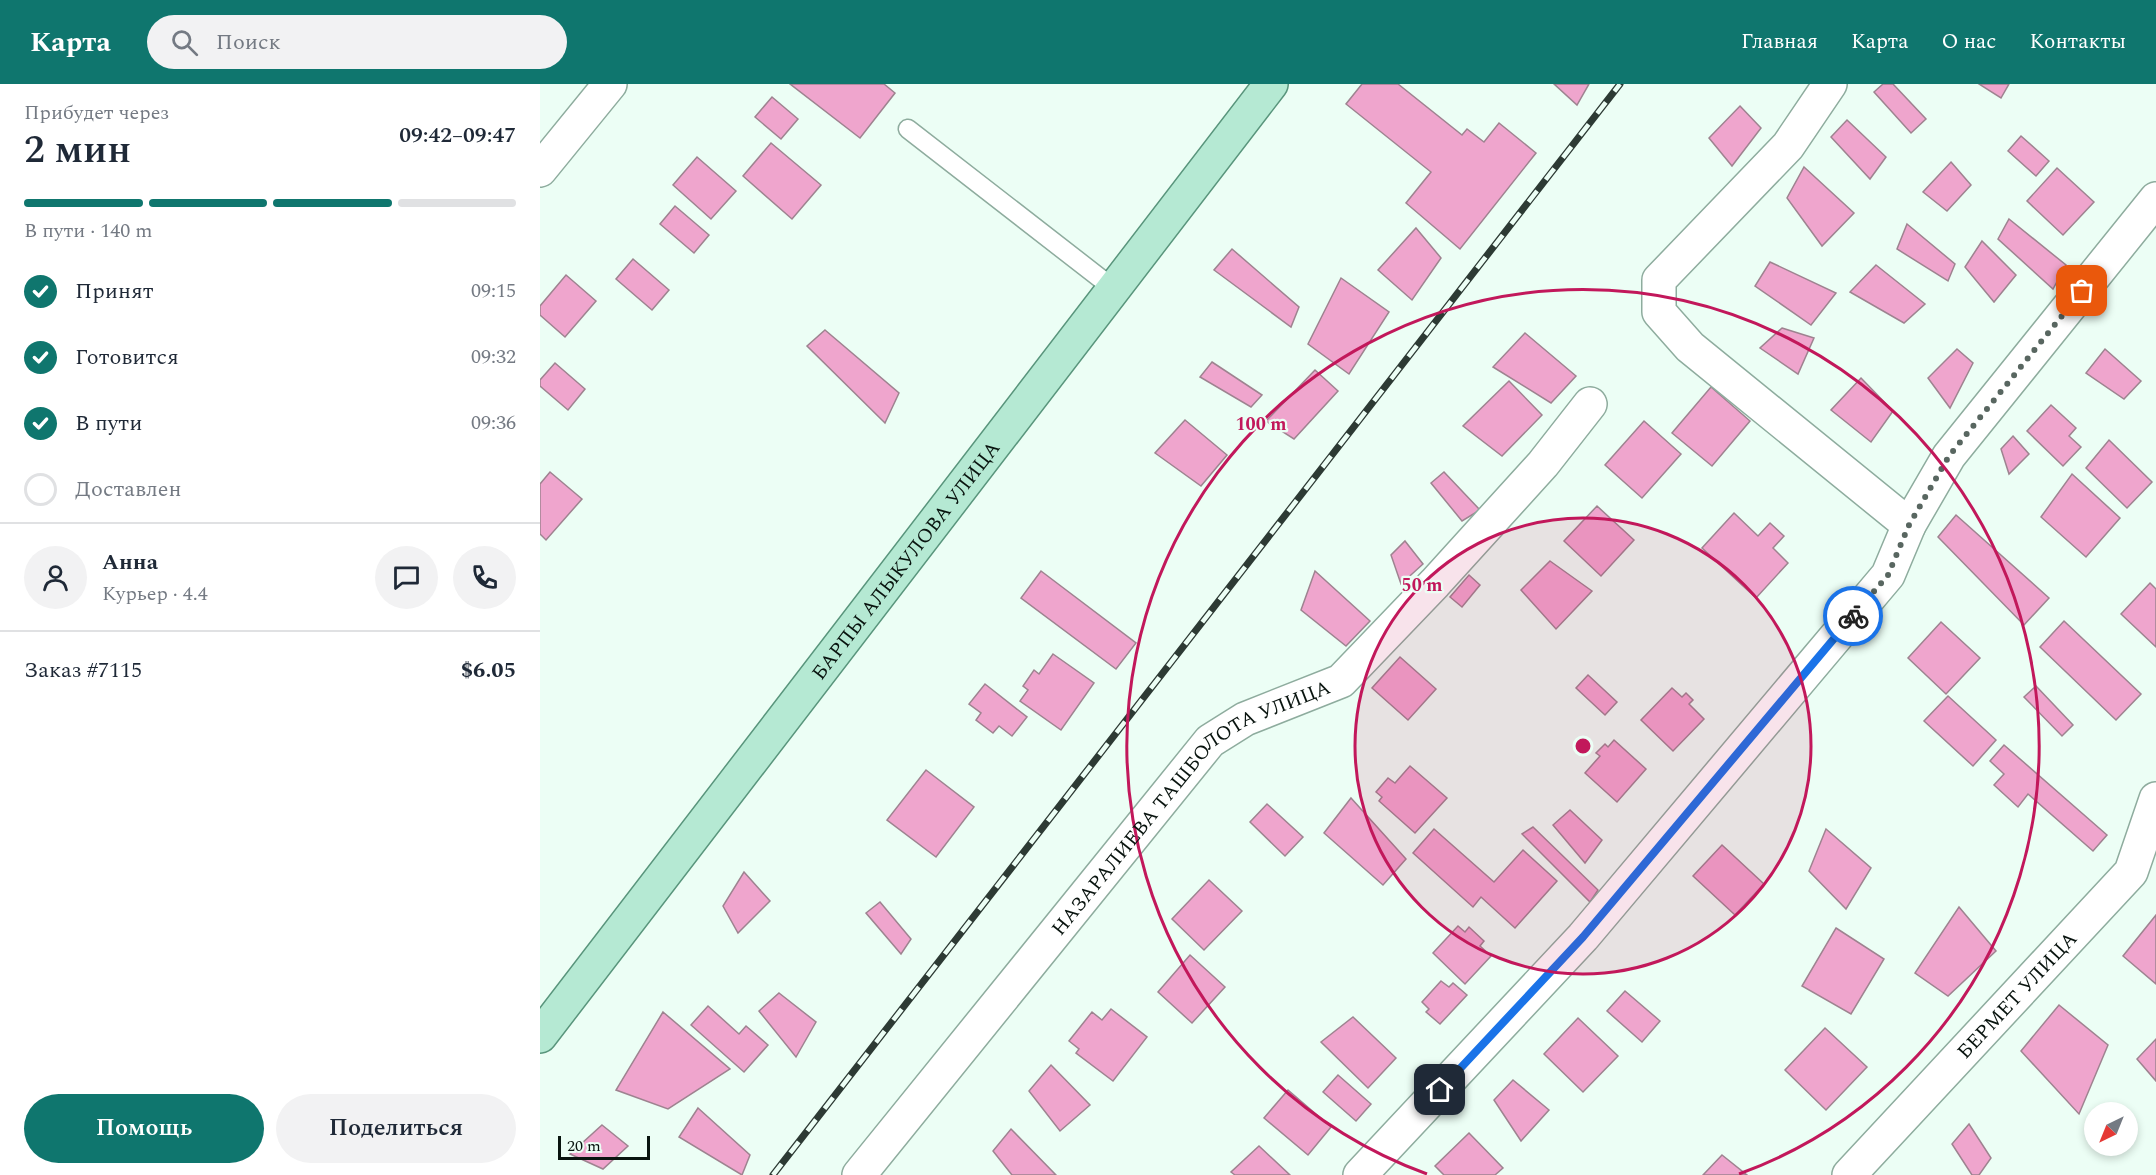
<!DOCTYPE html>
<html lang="ru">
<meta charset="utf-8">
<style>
body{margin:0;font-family:Spectral,serif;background:#f2f2f3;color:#1f2937;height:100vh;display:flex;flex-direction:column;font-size:22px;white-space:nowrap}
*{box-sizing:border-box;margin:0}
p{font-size:20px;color:#747a83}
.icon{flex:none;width:33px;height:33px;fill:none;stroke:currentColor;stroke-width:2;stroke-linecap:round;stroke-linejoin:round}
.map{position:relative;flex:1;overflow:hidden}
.side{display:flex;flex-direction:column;background:#fff;width:540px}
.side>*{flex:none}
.needle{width:39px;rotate:223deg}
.fabs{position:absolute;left:1544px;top:1018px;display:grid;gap:12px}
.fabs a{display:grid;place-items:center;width:54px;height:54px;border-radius:50%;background:#fff;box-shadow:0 3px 9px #0003;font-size:30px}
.scale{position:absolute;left:18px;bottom:15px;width:92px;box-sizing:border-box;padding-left:6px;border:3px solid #09140f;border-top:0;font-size:16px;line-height:21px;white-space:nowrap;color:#09140f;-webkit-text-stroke:4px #ecfef5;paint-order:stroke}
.pin{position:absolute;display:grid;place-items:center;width:51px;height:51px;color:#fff;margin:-26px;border-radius:12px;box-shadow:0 3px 9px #0006}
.courier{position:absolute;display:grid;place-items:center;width:60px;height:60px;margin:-30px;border:4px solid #1a73e8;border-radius:50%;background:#fff;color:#222;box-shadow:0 2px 8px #0007}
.overview em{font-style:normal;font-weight:600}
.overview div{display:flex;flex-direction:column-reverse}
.overview{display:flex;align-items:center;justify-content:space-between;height:102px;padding:0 24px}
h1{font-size:39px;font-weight:600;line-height:45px}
.bar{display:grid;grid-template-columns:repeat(4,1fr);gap:9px 6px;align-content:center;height:72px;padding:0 24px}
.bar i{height:8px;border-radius:4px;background:#e0e1e3}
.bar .current{background:#0f766e}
.bar p{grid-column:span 4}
.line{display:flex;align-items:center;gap:15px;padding:0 24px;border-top:2px solid #e0e1e3}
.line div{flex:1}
.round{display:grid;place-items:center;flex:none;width:63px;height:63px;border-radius:32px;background:#f2f2f3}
ol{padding:0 24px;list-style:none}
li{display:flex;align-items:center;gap:18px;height:66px}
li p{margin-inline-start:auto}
li .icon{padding:6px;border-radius:50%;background:#0f766e;color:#fff;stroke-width:4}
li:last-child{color:#747a83}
li i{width:33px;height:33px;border:3px solid #e0e1e3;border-radius:50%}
.button{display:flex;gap:12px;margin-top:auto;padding:12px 24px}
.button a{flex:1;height:69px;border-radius:36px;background:#0f766e;color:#fff;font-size:24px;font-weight:600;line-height:69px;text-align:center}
.button a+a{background:#f2f2f3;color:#1f2937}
header{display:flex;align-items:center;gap:36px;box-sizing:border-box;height:84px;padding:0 30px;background:#0f766e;color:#fff}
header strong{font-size:28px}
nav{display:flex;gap:33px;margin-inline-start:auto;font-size:21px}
.search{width:420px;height:54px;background:#f2f2f3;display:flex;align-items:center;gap:15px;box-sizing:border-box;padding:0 21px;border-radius:33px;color:#747a83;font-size:22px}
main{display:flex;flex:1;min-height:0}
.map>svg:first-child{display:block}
</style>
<header>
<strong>Карта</strong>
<div class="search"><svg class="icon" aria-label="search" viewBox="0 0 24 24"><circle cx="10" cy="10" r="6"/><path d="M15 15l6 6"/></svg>Поиск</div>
<nav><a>Главная</a><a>Карта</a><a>О нас</a><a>Контакты</a></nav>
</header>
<main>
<section class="side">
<div class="overview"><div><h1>2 мин</h1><p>Прибудет через</p></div><em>09:42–09:47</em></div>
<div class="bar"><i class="current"></i><i class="current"></i><i class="current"></i><i></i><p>В пути · 140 m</p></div>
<ol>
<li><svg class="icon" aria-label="check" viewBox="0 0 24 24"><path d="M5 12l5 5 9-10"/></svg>Принят<p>09:15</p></li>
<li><svg class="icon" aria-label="check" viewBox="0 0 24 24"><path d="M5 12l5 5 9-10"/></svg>Готовится<p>09:32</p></li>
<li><svg class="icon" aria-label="check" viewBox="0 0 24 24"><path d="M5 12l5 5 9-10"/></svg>В пути<p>09:36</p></li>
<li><i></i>Доставлен</li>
</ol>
<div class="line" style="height:108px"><a class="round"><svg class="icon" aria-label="person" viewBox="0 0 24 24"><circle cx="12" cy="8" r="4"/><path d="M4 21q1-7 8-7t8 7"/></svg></a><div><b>Анна</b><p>Курьер · 4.4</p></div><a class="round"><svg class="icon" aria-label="chat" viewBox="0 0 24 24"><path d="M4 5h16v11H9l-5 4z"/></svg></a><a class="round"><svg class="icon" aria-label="phone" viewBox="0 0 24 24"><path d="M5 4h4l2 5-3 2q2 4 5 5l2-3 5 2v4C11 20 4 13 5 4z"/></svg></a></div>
<div class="line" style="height:78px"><div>Заказ #7115</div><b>$6.05</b></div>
<div class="button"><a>Помощь</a><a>Поделиться</a></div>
</section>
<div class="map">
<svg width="1616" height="1091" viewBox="0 0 1616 1091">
<rect width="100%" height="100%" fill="#ecfef5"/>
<g fill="#efa5cd" stroke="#9e8390" stroke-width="1.5">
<path d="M250 0H344L355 9 320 54Z"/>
<path d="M822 0H858L922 51 927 45 944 58 959 39 996 69 920 165 866 119 891 88 806 20Z"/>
<path d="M1014 0H1049L1037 21Z"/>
<path d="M1343 0H1353L1386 35 1371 49 1334 8Z"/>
<path d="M1439 0H1469L1461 14Z"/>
<path d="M232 13 258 35 241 55 215 33Z"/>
<path d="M1200 22 1221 44 1192 82 1169 54Z"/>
<path d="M1307 36 1346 73 1330 95 1291 53Z"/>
<path d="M1481 52 1509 77 1496 92 1468 67Z"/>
<path d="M231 59 281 101 252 135 203 92Z"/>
<path d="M157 73 196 107 171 135 133 101Z"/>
<path d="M1411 78 1431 101 1407 127 1383 108Z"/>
<path d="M1264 83 1314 129 1282 162 1247 114Z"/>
<path d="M1517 84 1554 118 1523 151 1487 117Z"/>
<path d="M135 122 169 151 154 169 120 140Z"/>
<path d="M1469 135 1526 181 1513 205 1458 155Z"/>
<path d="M1367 140 1415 180 1408 197 1357 165Z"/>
<path d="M876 144 901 174 872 216 838 186Z"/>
<path d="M1442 157 1476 191 1454 218 1425 183Z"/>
<path d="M692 165 759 223 751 243 674 186Z"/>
<path d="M93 175 129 206 112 226 76 195Z"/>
<path d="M1230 178 1296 209 1271 241 1215 202Z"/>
<path d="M1336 181 1385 220 1364 239 1310 208Z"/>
<path d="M26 191 56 217 25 253 0 231V222Z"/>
<path d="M801 194 849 228 809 290 768 260Z"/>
<path d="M1242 244 1274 254 1258 290 1220 264Z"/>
<path d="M285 246 359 309 345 339 267 262Z"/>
<path d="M985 249 1036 292 1011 319 953 283Z"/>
<path d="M1417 265 1433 279 1410 324 1388 294Z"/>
<path d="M1565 265 1601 297 1584 315 1546 289Z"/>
<path d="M672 278 722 311 711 323 660 293Z"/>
<path d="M15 279 45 305 28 326 0 302V296Z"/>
<path d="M775 286 798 307 754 355 726 337Z"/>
<path d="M1321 294 1353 327 1331 358 1291 326Z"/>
<path d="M969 297 1002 331 962 372 923 342Z"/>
<path d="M1171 303 1210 337 1172 382 1132 349Z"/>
<path d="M1511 321 1536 344 1529 352 1541 363 1523 382 1487 347Z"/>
<path d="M645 336 687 371 661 402 615 369Z"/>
<path d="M1104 337 1141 370 1102 414 1065 381Z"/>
<path d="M1473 352 1489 370 1469 390 1461 365Z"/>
<path d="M1569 356 1612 398 1587 424 1546 384Z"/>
<path d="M10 388 42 415 6 456 0 450V400Z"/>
<path d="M904 388 940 426 922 437 891 399Z"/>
<path d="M1532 390 1580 434 1546 473 1501 433Z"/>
<path d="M1057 422 1094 456 1061 492 1024 457Z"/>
<path d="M1194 429 1218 452 1230 439 1244 452 1233 464 1248 479 1216 514 1162 464Z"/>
<path d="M1416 431 1509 514 1484 541 1398 453Z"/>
<path d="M865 457 883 480 861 500 851 471Z"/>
<path d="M1010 477 1052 507 1016 545 981 506Z"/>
<path d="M501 487 596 559 576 585 481 514Z"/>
<path d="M775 487 830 537 806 562 761 526Z"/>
<path d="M929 491 940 501 922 523 910 513Z"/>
<path d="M1610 499 1616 505V563L1581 530Z"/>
<path d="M1524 537 1601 610 1576 636 1500 563Z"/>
<path d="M1401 538 1440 574 1406 610 1368 574Z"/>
<path d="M513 570 554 599 521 646 480 617 488 606 483 602 494 586 499 590Z"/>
<path d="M860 573 896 605 868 636 832 604Z"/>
<path d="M1048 591 1077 618 1065 631 1036 604Z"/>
<path d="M445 600 487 633 472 652 459 642 453 649 436 636 441 629 429 620Z"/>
<path d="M1496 602 1533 641 1522 652 1484 613Z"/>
<path d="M1132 604 1142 613 1146 609 1153 616 1149 620 1164 635 1133 667 1101 636Z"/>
<path d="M1408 612 1456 656 1433 682 1384 637Z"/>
<path d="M1074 656 1106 685 1077 718 1045 689 1060 672 1056 669 1065 660 1068 663Z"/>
<path d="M1464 661 1567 751 1553 767 1488 710 1478 723 1454 701 1464 690 1450 677Z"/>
<path d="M870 682 907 714 875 749 839 717 842 713 836 708 848 694 855 699Z"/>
<path d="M386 686 434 723 396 773 347 736Z"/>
<path d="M811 714 866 775 843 801 784 749Z"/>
<path d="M727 720 763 753 745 772 710 738Z"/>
<path d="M1030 726 1062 756 1045 779 1013 741Z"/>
<path d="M993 743 1058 806 1050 818 982 750Z"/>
<path d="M894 745 954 798 983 766 1017 797 975 844 941 813 933 823 873 769Z"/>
<path d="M1286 745 1331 784 1306 825 1269 787Z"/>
<path d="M1182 761 1224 800 1195 831 1153 792Z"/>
<path d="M204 788 230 817 198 849 183 822Z"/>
<path d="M669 796 702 827 664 866 632 835Z"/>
<path d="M340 818 371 855 361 870 326 829Z"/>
<path d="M1419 823 1456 867 1408 912 1375 889Z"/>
<path d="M1616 831V900L1583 872Z"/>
<path d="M918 842 925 848 929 843 944 857 940 862 951 872 925 900 893 869Z"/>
<path d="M1296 844 1344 875 1311 930 1262 902Z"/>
<path d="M650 871 685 903 652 939 618 908Z"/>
<path d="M901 897 909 903 913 899 927 911 900 940 886 928 889 925 882 918Z"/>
<path d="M1085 907 1120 937 1102 958 1067 927Z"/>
<path d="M239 909 276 938 256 973 219 927Z"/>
<path d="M1519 921 1568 961 1539 1030 1481 967Z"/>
<path d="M168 922 199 950 206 942 228 961 204 988 151 941Z"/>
<path d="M571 925 607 953 573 997 536 969 539 965 529 957 552 928 562 936Z"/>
<path d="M123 928 190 985 128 1025 76 1006Z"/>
<path d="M813 933 856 974 828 1004 781 958Z"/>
<path d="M1038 934 1078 972 1043 1008 1004 970Z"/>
<path d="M1285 944 1327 983 1286 1026 1245 986Z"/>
<path d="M1616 955V997L1597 975Z"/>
<path d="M511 981 550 1021 520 1047 489 1007Z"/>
<path d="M798 991 831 1020 816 1037 783 1008Z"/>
<path d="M973 996 1009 1026 981 1057 954 1016Z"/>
<path d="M748 1006 791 1043 768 1071 724 1034Z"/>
<path d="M158 1024 210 1071 202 1091 139 1053Z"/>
<path d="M1429 1040 1451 1074 1439 1091H1432L1412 1060Z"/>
<path d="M62 1041 88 1062 63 1085 30 1070Z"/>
<path d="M471 1045 516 1091H472L453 1067Z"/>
<path d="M929 1049 963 1084 955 1091H904L895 1082Z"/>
<path d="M719 1062 750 1091H695L691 1088Z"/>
<path d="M1182 1071 1207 1091H1163Z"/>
</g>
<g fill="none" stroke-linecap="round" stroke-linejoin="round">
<defs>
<path id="lane" d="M368 45 574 205"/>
<g id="street">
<path d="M1290 0 1248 62 1119 196V228L1150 263 1369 441"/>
<path d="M0 86 70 0"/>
<path id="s1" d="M319 1091 670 657 705 635 801 597 895 499 1003 380 1050 320"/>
<path d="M820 1091 1043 853 1348 491 1369 441 1409 372 1616 115"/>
<path id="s2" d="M1309 1091 1591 788 1616 715"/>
</g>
<g id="primary">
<path id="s3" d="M0 952 731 0"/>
</g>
</defs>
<use href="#lane" stroke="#8eac9e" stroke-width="21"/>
<use href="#street" stroke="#8eac9e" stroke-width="36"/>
<use href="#primary" stroke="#59957c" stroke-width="36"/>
<use href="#lane" stroke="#fff" stroke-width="18"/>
<use href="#street" stroke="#fff" stroke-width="33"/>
<use href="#primary" stroke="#b5e9d3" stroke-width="33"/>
<defs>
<path id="rail" d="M233 1091 1080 0"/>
</defs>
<use href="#rail" stroke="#2d3a34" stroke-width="7"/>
<use href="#rail" stroke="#ecfef5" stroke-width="4.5" stroke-dasharray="14" stroke-linecap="butt"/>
</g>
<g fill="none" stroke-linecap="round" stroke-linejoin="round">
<path stroke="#586660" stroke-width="6" stroke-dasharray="0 10.8" d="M1313 532 1348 491 1369 441 1409 372 1542 207"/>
<path stroke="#1a73e8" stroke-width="8" d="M900 1006 1043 853 1313 532"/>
</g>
<circle cx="1043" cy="662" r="228" fill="#c2185b" fill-opacity=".12"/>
<g fill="none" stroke="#c2185b" stroke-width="3">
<circle cx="1043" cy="662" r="228"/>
<path d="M887 1090A456 456 0 1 1 1199 1090"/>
</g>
<g text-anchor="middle" stroke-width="4.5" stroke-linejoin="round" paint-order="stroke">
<g font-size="20" fill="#09140f" stroke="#ecfef5">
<text dy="7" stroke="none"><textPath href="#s3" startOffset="600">БАРПЫ АЛЫКУЛОВА УЛИЦА</textPath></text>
<text dy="7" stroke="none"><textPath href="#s1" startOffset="501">НАЗАРАЛИЕВА ТАШБОЛОТА УЛИЦА</textPath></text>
<text dy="7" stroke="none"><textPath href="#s2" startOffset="246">БЕРМЕТ УЛИЦА</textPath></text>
</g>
</g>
<circle cx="1043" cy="662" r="9" fill="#c2185b" stroke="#ecfef5" stroke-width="3"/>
<g font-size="18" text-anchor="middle" font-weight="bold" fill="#c2185b" stroke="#ecfef5" stroke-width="4.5" stroke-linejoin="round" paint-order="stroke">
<text x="721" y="346">100 m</text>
<text x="882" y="507">50 m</text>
</g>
</svg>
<div class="fabs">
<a><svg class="needle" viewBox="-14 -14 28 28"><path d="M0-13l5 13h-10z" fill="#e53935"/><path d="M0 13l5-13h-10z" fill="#747a83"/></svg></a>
</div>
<div class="scale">20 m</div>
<div class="pin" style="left:1542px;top:207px;background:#ea580c"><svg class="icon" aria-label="bag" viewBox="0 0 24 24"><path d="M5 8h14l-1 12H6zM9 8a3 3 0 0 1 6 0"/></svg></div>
<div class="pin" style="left:900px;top:1006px;background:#1f2937"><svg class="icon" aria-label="home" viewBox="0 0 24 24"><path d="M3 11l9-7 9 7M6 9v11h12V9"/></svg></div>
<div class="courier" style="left:1313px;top:532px"><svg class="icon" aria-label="bike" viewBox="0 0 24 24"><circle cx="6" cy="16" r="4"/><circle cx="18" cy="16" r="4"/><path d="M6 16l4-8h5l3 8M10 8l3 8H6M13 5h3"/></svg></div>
</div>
</main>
